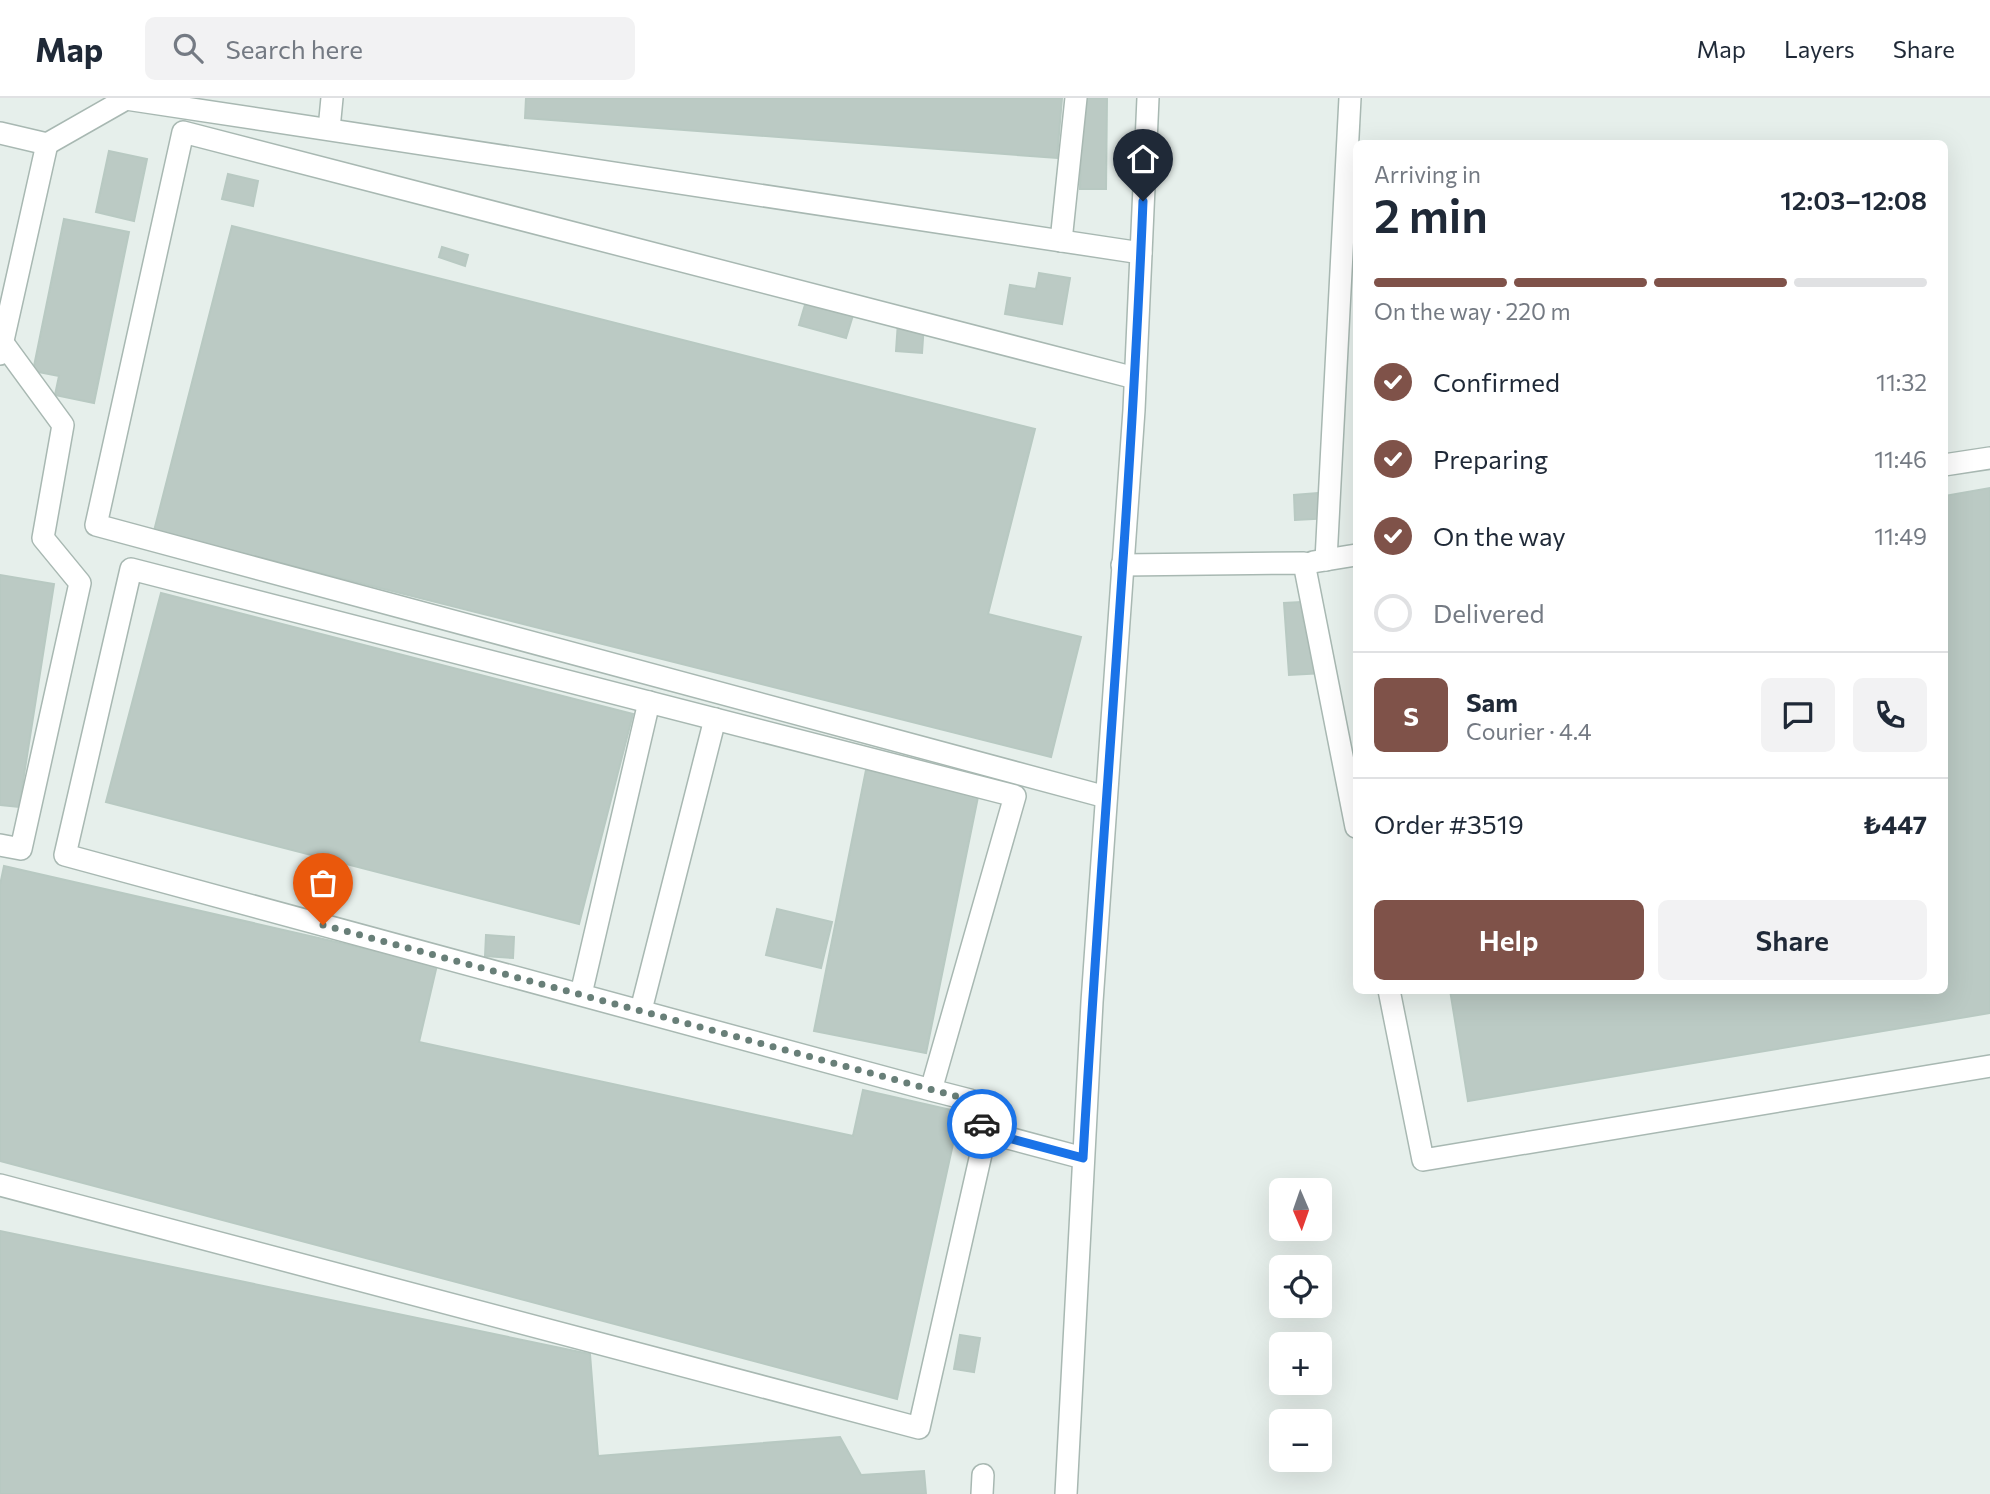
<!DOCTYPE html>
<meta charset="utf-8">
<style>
body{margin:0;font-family:Commissioner,sans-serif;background:#f2f2f3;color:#1f2937;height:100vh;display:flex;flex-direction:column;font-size:26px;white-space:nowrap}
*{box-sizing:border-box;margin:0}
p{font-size:23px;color:#747a83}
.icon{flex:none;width:38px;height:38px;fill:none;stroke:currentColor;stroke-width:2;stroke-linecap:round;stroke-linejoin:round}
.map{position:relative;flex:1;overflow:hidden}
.details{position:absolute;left:1353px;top:42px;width:595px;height:854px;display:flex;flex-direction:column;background:#fff;border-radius:10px;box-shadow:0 7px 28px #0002}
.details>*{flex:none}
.needle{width:46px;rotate:178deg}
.controls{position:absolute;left:1269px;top:1080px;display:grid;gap:14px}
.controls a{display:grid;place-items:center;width:63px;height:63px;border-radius:10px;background:#fff;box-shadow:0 7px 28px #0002;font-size:35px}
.pin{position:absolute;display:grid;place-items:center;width:60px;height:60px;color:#fff;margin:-72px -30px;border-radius:50% 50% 50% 0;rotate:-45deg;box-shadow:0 0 7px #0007}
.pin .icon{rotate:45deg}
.courier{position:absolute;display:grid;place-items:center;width:70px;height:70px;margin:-35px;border:5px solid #1a73e8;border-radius:50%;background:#fff;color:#222;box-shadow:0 2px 9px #0007}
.headline em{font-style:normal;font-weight:600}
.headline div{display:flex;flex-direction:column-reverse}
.headline{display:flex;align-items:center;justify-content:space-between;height:119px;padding:0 21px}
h1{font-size:46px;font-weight:600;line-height:52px}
.bar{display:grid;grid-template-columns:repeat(4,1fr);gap:10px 7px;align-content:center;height:84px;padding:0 21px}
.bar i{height:9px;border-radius:5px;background:#e0e1e3}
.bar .active{background:#7f5249}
.bar p{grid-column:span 4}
.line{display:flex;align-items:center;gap:18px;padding:0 21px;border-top:2px solid #e0e1e3}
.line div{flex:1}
.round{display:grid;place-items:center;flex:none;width:74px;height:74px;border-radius:10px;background:#f2f2f3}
ol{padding:0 21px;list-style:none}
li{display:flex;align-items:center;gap:21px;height:77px}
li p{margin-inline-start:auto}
li .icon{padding:7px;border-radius:50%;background:#7f5249;color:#fff;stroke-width:4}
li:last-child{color:#747a83}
li i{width:38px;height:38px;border:4px solid #e0e1e3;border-radius:50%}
.button{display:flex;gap:14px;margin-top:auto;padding:14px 21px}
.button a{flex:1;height:80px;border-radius:10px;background:#7f5249;color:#fff;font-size:28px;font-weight:600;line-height:80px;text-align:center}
.button a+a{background:#f2f2f3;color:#1f2937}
header{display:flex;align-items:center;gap:42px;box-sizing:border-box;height:98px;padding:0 35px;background:#fff;border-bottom:2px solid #e0e1e3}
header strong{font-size:33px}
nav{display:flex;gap:38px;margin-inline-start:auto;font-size:24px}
.search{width:490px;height:63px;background:#f2f2f3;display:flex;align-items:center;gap:18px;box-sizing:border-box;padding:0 24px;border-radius:10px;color:#747a83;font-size:26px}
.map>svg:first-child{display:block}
</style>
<header>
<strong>Map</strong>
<div class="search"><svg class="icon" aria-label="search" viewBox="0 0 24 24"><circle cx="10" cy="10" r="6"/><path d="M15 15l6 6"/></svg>Search here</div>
<nav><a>Map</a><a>Layers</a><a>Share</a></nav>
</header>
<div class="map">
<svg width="1990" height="1396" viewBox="0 0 1990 1396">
<rect width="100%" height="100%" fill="#e6efeb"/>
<g fill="#bbcac4" stroke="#b8c9c2" stroke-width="2">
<path d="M526 0H1062L1057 60 525 20Z"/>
<path d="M1082 0H1107L1106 91H1080Z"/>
<path d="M109 53 147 61 134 123 96 114Z"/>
<path d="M228 76 258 83 253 108 222 101Z"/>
<path d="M64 121 129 134 94 305 55 297 59 278 33 273Z"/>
<path d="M232 128 1035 331 988 516 1081 539 1051 659 154 433Z"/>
<path d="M442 149 468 157 465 168 439 159Z"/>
<path d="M1039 175 1070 180 1062 226 1005 216 1010 187 1036 191Z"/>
<path d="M807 200 854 214 846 240 799 227Z"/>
<path d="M898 224 924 226 922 255 896 253Z"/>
<path d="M1990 390V915L1468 1003 1450 892H1944V398Z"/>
<path d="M1330 394 1332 420 1295 422 1294 397Z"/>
<path d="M0 477 54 486 19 709 0 707Z"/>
<path d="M161 495 633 616 579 826 106 704Z"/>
<path d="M1301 504 1303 523 1320 522 1324 575 1289 577 1284 505Z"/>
<path d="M866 672 979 694 926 955 814 933Z"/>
<path d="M4 768 437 867 419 944 853 1038 863 992 960 1014 897 1301 0 1063V787Z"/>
<path d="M777 811 832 824 821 870 766 857Z"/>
<path d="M486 837 514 839 513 860 485 858Z"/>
<path d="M0 1133 590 1256 598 1358 840 1339 861 1377 924 1373 926 1396H0Z"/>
<path d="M960 1237 980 1240 974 1274 954 1271Z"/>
</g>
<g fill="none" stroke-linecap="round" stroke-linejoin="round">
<defs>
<g id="minor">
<path d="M329 31 332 0"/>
<path d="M0 35 47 46 126 1 1141 155"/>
<path d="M1061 143 1076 0"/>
<path d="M0 256 47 46"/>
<path d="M1944 367 1990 360"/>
<path d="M1326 462 1350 0"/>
<path d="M1313 464 1356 457"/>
<path d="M1122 467 1304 465 1356 729"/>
<path d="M1106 699 96 427 183 34 1135 280"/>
<path d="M0 747 21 751 80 485 43 440 63 327 3 245"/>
<path d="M1389 892 1423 1062 1990 968"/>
<path d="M581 896 649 604"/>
<path d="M641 912 715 621"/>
<path d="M931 992 1015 698 131 471 65 757 931 992 970 1002 986 1034 1083 1060"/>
<path d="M0 1087 919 1330 986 1034"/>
<path d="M982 1396 983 1377"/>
<path d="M1066 1396 1092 904 1134 312 1148 0"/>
</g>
</defs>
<use href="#minor" stroke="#a8b8b2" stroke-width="24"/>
<use href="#minor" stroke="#fff" stroke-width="21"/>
</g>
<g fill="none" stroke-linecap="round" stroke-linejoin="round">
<path stroke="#687f78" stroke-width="7" stroke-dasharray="0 12.6" d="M323 827 970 1002 982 1026"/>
<path stroke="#1a73e8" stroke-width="9" d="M982 1026 986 1034 1083 1060C1101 741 1130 423 1143 103"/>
</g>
</svg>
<div class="controls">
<a><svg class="needle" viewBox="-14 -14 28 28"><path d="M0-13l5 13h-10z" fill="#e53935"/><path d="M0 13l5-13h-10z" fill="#747a83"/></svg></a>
<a><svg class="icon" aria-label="locate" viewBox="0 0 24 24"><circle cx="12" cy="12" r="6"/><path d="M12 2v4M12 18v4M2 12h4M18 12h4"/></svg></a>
<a>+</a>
<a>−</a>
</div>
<div class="pin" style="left:323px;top:827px;background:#ea580c"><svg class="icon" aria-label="bag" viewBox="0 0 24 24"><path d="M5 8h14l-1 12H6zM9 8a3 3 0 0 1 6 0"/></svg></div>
<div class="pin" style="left:1143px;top:103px;background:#1f2937"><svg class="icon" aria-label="home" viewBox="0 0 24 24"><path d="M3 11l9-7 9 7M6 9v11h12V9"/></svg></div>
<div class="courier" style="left:982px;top:1026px"><svg class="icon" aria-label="car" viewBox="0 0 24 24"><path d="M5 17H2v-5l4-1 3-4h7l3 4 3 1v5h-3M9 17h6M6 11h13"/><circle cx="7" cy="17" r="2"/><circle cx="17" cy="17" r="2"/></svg></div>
<section class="details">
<div class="headline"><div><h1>2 min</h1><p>Arriving in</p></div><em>12:03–12:08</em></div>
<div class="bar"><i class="active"></i><i class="active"></i><i class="active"></i><i></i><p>On the way · 220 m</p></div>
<ol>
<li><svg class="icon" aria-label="check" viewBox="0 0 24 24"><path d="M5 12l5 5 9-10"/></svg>Confirmed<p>11:32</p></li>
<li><svg class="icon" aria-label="check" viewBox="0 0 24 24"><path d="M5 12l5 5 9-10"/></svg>Preparing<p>11:46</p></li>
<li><svg class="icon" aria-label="check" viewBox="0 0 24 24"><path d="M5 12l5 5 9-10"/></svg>On the way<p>11:49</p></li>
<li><i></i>Delivered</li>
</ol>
<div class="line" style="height:126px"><b class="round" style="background:#7f5249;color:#fff">S</b><div><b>Sam</b><p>Courier · 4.4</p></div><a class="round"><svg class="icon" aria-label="chat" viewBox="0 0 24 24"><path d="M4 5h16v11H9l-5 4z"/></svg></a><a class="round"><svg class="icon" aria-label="phone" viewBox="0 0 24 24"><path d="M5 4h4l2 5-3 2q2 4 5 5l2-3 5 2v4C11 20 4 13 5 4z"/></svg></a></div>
<div class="line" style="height:91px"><div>Order #3519</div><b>₺447</b></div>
<div class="button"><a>Help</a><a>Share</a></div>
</section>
</div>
